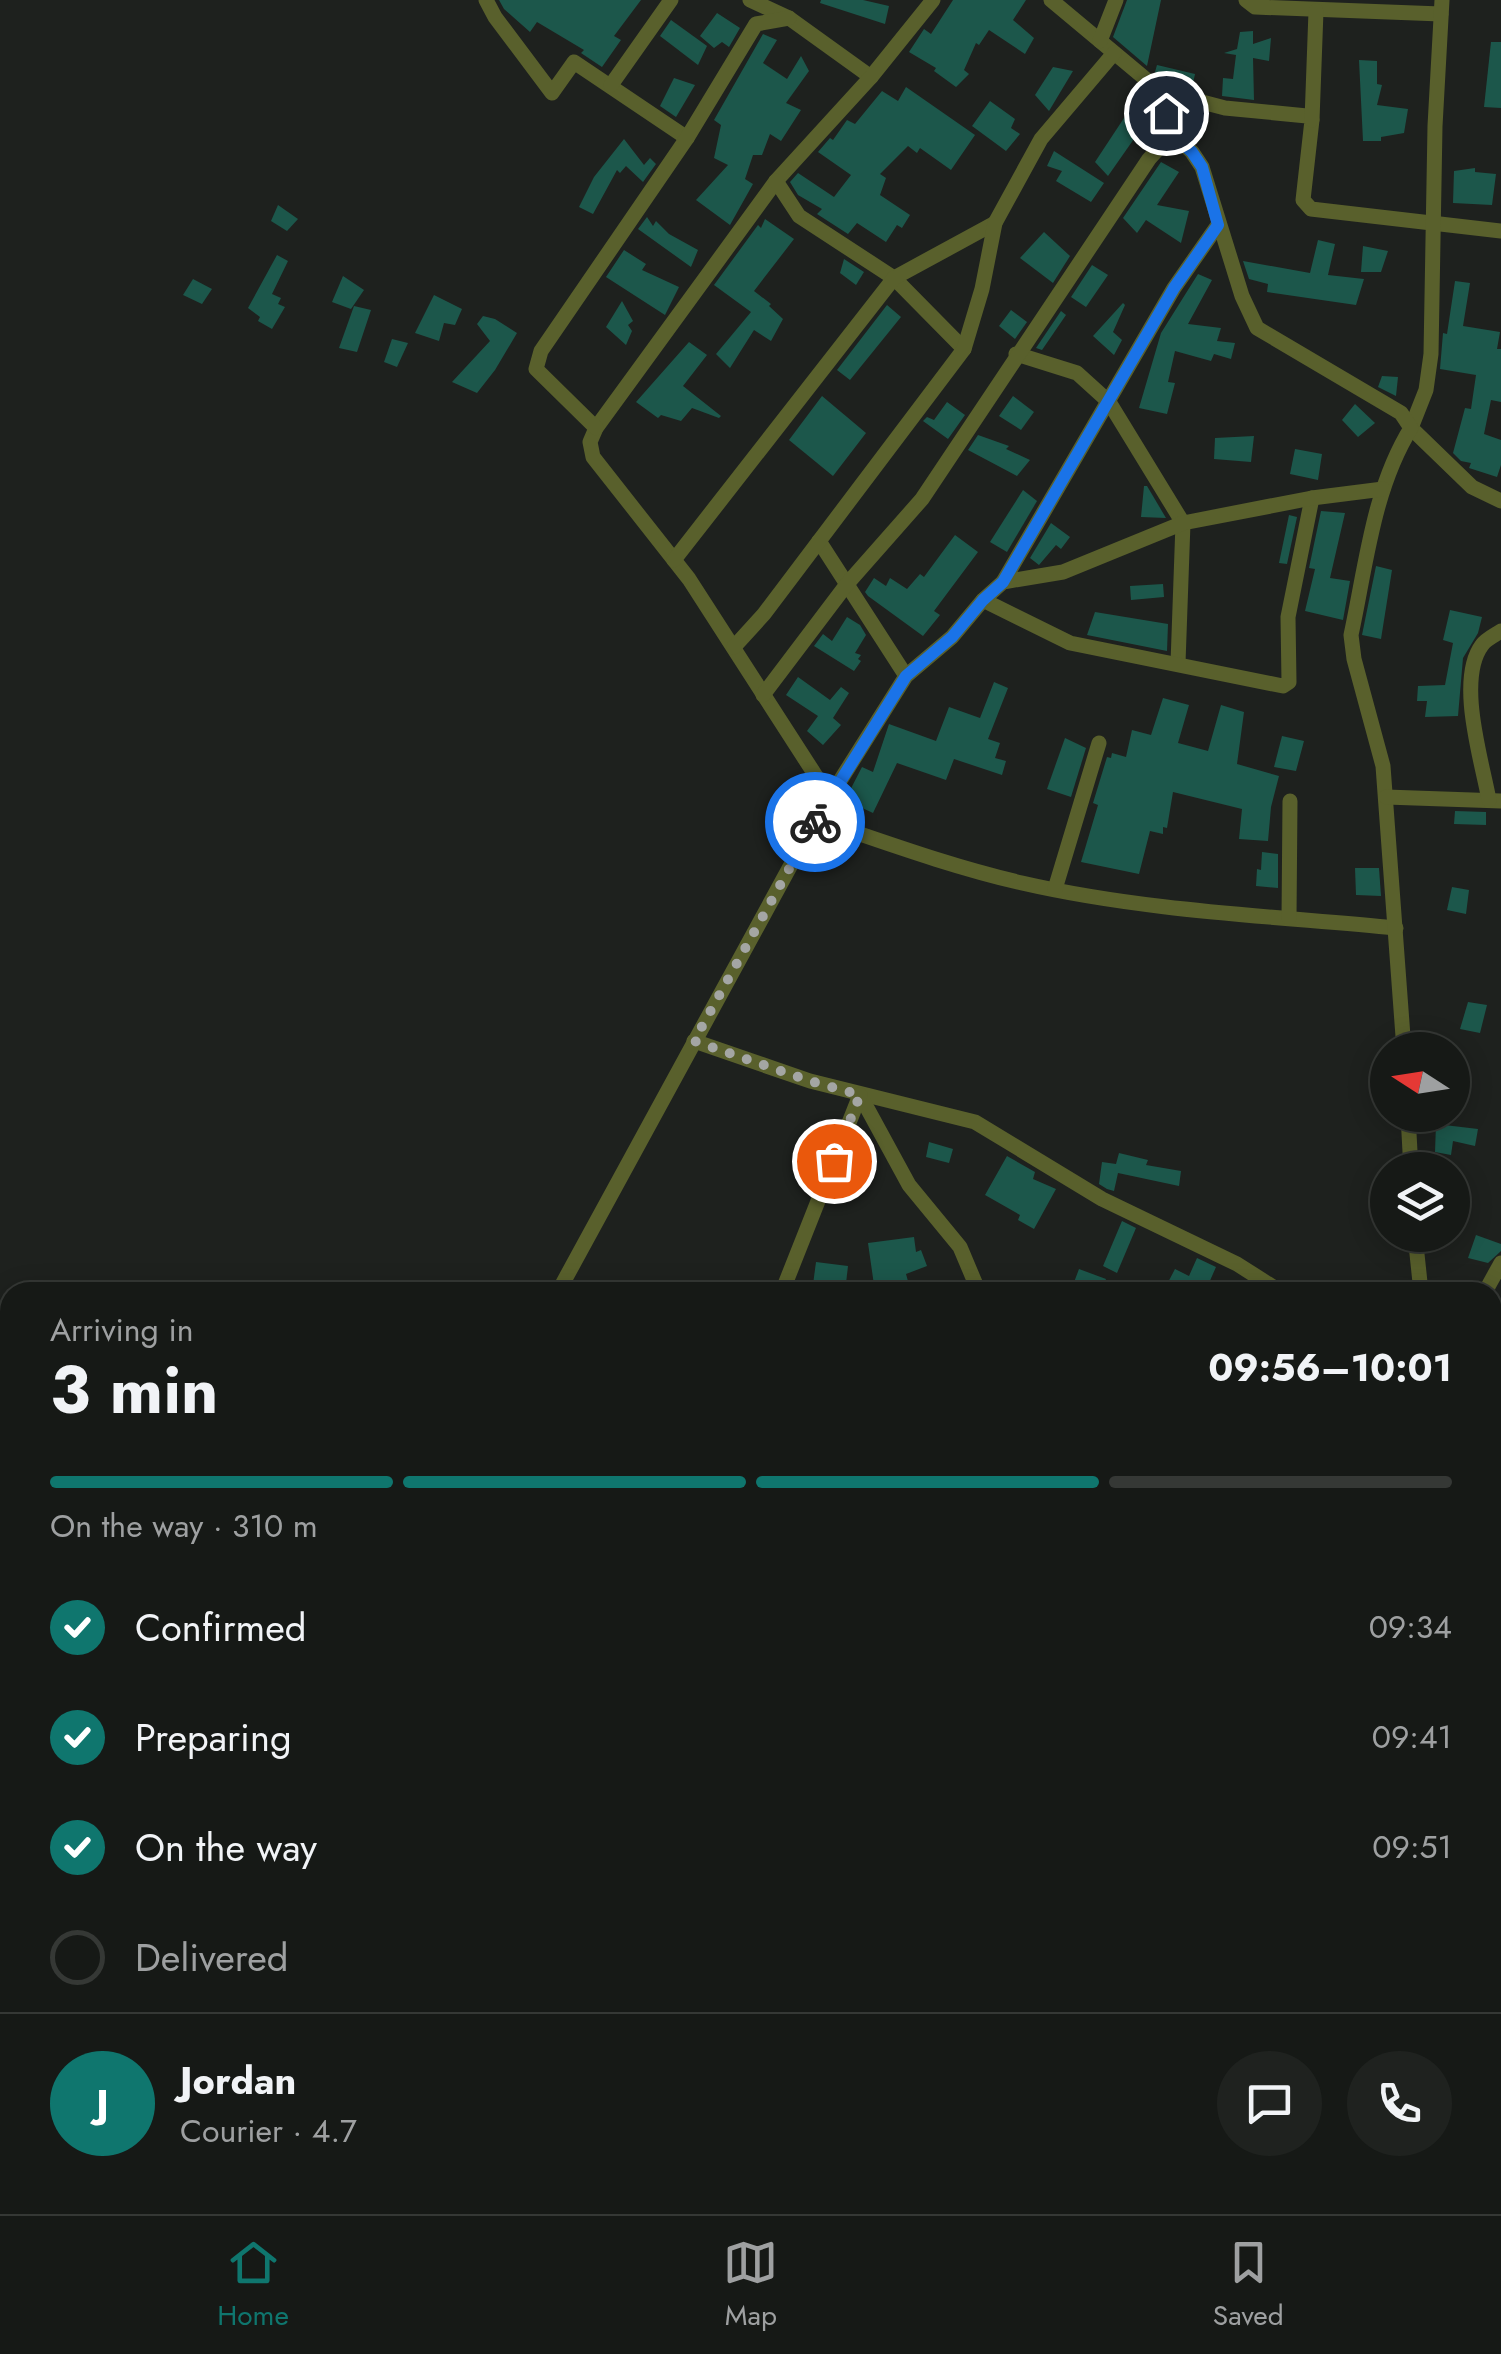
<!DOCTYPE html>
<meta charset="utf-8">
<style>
body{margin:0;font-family:Jost,sans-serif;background:#1f221f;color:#f1f3f6;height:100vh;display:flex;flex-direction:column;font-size:38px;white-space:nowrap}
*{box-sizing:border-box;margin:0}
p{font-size:32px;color:#9ea0a1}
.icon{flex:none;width:55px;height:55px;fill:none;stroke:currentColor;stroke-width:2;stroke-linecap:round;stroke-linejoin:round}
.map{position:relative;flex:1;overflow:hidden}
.details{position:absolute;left:0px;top:1282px;width:1502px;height:932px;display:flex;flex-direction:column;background:#161916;border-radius:30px 30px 0 0;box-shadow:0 5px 25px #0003,0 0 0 2px #353835}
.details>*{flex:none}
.needle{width:65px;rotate:282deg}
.fabs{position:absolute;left:1370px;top:1032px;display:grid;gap:20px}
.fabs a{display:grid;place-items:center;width:100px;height:100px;border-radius:50%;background:#161916;box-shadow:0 5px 25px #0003,0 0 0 2px #353835;font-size:50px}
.pin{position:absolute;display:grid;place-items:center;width:85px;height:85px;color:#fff;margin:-42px;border:5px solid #fff;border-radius:50%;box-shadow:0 2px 10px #0007}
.courier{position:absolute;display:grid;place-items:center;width:100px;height:100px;margin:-50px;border:8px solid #1a73e8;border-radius:50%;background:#fff;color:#222;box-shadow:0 2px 12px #0007}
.summary em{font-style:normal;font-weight:700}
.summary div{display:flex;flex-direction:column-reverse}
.summary{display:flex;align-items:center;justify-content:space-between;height:170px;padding:0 50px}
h1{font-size:65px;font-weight:700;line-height:75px}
.bar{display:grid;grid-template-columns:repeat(4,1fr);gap:15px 10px;align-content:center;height:120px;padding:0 50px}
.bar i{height:12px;border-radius:8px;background:#353835}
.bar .active{background:#0f766e}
.bar p{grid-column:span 4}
.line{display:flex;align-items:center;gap:25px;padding:0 50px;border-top:2px solid #353835}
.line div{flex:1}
.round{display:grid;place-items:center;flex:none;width:105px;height:105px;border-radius:52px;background:#1f221f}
ol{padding:0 50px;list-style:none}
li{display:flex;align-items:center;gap:30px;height:110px}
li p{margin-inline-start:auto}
li .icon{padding:10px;border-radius:50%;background:#0f766e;color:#fff;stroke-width:4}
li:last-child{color:#9ea0a1}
li i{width:55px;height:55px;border:5px solid #353835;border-radius:50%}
.tabs{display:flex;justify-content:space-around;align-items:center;height:140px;border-top:2px solid #353835;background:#161916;font-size:28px;color:#9ea0a1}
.tabs a{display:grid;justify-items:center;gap:5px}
.tabs .active{color:#0f766e}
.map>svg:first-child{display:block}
</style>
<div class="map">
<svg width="1501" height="2214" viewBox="0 0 1501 2214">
<rect width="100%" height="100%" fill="#1e211e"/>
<g fill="#1c574b">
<path d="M499 0H641L614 36 621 40 602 67 581 53 584 50 537 22 530 32 504 9Z"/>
<path d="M821 0H863L889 6 885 24 820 3Z"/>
<path d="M953 0H1026L1013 20 1034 38 1025 54 989 30 979 45 976 43 964 70 969 74 956 87 934 71 936 68 909 52 924 29 931 34Z"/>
<path d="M1127 0H1161L1147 66 1113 37Z"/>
<path d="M717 13 740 28 729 47 722 42 714 48 700 36Z"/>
<path d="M671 20 707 46 698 65 660 36Z"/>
<path d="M1253 31V44L1271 38 1269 61 1253 58 1254 100 1222 96 1223 78 1233 79 1236 55 1224 53 1237 49 1240 32Z"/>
<path d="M763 34 777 40 763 63 787 79 801 56 809 71 786 103 801 110 781 141 770 134 762 155H753L745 179 753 184 730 225 696 200 728 165 714 158 721 125 714 120Z"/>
<path d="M1491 42H1501V108L1484 107Z"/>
<path d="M1359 60 1377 61V84L1382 85 1377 105 1408 109 1404 133 1381 137V141H1363Z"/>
<path d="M1157 65 1195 74 1192 88 1165 81 1155 72Z"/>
<path d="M1053 67 1073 71 1049 111 1035 95Z"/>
<path d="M674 78 695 85 676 117 660 106Z"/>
<path d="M906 87 975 135 951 170 920 148 917 153 908 146 880 174 886 178 880 195 910 215 902 228 897 225 886 242 857 223 848 234 817 214 822 209 798 195 790 182 798 173 834 197 851 175 818 152 830 138 833 140 847 120 855 124 882 91 898 101Z"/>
<path d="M990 101 1015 119 1011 128 1020 134 1006 151 972 126Z"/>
<path d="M1126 115 1143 126 1108 176 1095 162Z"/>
<path d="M624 139 644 165 650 158 656 164 643 182 626 166 620 173 617 170 593 214 579 207 594 177Z"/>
<path d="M1054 151 1104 183 1091 202 1056 181 1062 171 1047 166Z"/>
<path d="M1161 162 1179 172 1157 205 1189 211 1181 243 1146 220 1137 233 1123 218Z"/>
<path d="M1475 168V172L1496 174 1492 205 1453 203 1454 171Z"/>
<path d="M278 205 298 219 287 231 271 221Z"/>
<path d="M647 217 653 226 656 221 669 234 698 250 691 267 638 229Z"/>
<path d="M765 219 794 239 754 291 771 304 769 306 783 319 771 341 754 330 730 368 716 354 751 312 714 285 758 225 761 228Z"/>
<path d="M1044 232 1070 256 1053 283 1020 258Z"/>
<path d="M1318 240 1335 244 1328 275 1364 279 1356 305 1267 292 1268 284 1249 279 1243 261 1310 273Z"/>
<path d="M1363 246 1388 251 1381 272H1361Z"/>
<path d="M624 250 646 264 642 270 679 287 665 315 606 277Z"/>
<path d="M277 255 288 261 272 294 281 298 278 304 285 307 272 329 258 321 260 317 248 308Z"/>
<path d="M844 259 864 272 856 285 840 273Z"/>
<path d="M1092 265 1108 275 1086 307 1071 297Z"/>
<path d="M1198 274 1212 280 1188 324 1221 328 1217 341 1235 343 1231 359 1214 354 1211 361 1175 351 1168 382 1175 383 1167 414 1139 408 1161 333Z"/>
<path d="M343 276 364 290 351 309 332 302Z"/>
<path d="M193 279 212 289 202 304 183 295Z"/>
<path d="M1455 281 1470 283 1463 326 1500 332 1497 349H1501V402L1491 400 1484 434 1501 440V465L1497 477 1469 468 1471 463 1461 461 1453 453 1465 408 1471 409 1476 375 1440 369 1443 333 1447 334Z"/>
<path d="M434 295 462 309 455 325 444 323 439 341 415 333Z"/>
<path d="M622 301 633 321 628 325 632 331 626 345 606 327Z"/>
<path d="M1123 303 1125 305 1113 332 1122 340 1114 355 1093 336Z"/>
<path d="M887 305 901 317 850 380 837 370Z"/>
<path d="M354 306 371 310 357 352 339 348Z"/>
<path d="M1011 310 1027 322 1015 339 999 326Z"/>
<path d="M1061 311 1066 315 1042 350 1036 348Z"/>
<path d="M483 316 495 319 517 333 495 370 477 393 452 382 490 341 477 324Z"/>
<path d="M392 339 408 343 397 367 384 362Z"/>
<path d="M689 342 707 355 683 386 721 416 719 418 692 408 681 421 661 415 658 418 636 402Z"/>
<path d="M1382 376 1398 377 1396 396 1378 387Z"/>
<path d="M822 396 866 433 833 476 789 440Z"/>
<path d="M1013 396 1034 412 1021 430 999 416Z"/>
<path d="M947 402 965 415 948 439 923 421 927 417 934 420Z"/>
<path d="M1355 404 1375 423 1358 437 1342 420Z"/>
<path d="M978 435 1009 446 1006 449 1030 460 1017 476 968 450Z"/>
<path d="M1254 436 1251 462 1214 459 1215 438Z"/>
<path d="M1295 449 1322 454 1318 480 1290 474Z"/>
<path d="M1144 486H1147L1166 518 1141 517Z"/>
<path d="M1023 490 1037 501 1007 552 990 542Z"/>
<path d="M1321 511 1345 513 1330 578 1350 581 1343 620 1305 611 1315 569 1309 568Z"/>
<path d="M1289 515 1297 517 1287 564 1279 563Z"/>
<path d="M1051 523 1070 537 1061 549 1056 545 1039 565 1030 558Z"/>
<path d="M955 535 978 552 934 611 940 615 923 636 868 596 865 592 874 578 886 586 890 578 907 589 920 574 924 577Z"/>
<path d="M1376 566 1392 570 1381 639 1362 635Z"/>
<path d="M1163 584 1164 597 1131 600 1130 586Z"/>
<path d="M1450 610 1482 617 1478 633 1463 658 1458 716 1425 717 1427 701H1417L1418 686 1445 685 1453 643 1443 640Z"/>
<path d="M1095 612 1168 624 1167 651 1087 635Z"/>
<path d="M847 617 860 625 866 635 855 653 861 655 858 659 861 661 854 671 814 646 823 634 832 641Z"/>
<path d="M798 677 830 700 841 687 849 693 833 718 841 725 823 745 807 731 818 716 786 695Z"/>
<path d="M994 682 1008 688 988 739 1000 743 995 758 1006 761 1002 775 954 759 946 780 897 763 873 813 845 800 862 767 873 772 889 724 936 741 949 707 980 718Z"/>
<path d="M1163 698 1189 705 1178 743 1208 751 1221 705 1244 712 1237 764 1279 776 1271 807 1268 841 1239 839 1242 809 1173 792 1167 828 1163 827V834L1150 831 1139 874 1081 862 1098 805 1093 803 1107 757 1111 758 1112 753 1126 757 1132 730 1151 735Z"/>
<path d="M1282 736 1304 741 1296 771 1274 767Z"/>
<path d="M1065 738 1086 748 1071 797 1047 789Z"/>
<path d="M1455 811 1486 812V825L1454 824Z"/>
<path d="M1262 852 1278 854V888L1256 886 1257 869 1261 870Z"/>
<path d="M1355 868H1379L1381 896 1356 895Z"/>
<path d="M1452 887 1469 890 1466 914 1447 910Z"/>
<path d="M1468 1002 1487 1005 1480 1033 1460 1029Z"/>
<path d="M1436 1124 1478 1129 1475 1146 1453 1141 1451 1155 1435 1152Z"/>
<path d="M929 1142 953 1149 949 1163 926 1157Z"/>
<path d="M1119 1153 1148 1160 1146 1165 1181 1171 1179 1186 1118 1173 1114 1191 1107 1189 1099 1184 1102 1162 1116 1164Z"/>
<path d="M1007 1156 1035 1172 1033 1179 1056 1189 1034 1229 1018 1220 1020 1215 985 1195Z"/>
<path d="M1122 1221 1136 1228 1117 1273 1103 1266Z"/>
<path d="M1476 1235 1501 1244V1251L1488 1263 1468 1258Z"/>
<path d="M914 1237 916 1252 921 1250 927 1266 906 1274 911 1292H875L868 1243Z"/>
<path d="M1197 1258 1216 1267 1205 1292H1163L1175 1269 1189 1276Z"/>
<path d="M816 1262 848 1266 845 1292H812Z"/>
<path d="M1079 1269 1106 1279 1101 1292 1073 1285Z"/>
</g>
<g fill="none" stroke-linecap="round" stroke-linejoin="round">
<g stroke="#59602c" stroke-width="15">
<path d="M486 0 495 17 552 93 574 62 687 138"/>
<path d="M750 0 789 18 871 77"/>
<path d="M933 0 871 77 776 181 596 428 590 442 593 457 689 579 823 787 816 819C884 842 952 867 1022 883 1144 911 1271 916 1396 928"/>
<path d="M1051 0 1160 91 1225 108 1307 116 1312 120 1303 200 1311 209 1501 231"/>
<path d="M1246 0 1255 7 1441 14"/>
<path d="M1442 0 1435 126 1431 354 1426 390 1411 428 1472 487 1501 501"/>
<path d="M1100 41 1116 0"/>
<path d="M611 85 671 0"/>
<path d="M1160 91 1172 134 1192 152 1202 167 1242 296 1257 328 1401 413 1411 428C1373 489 1366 566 1351 635L1354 659 1383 766 1404 1050"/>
<path d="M1312 120 1316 11"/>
<path d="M776 181 799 216 894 278 964 349"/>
<path d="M1016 354 1077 373 1109 402 1183 523 1178 663"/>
<path d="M596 428 536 369 541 351 687 138 756 24 789 18"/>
<path d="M819 541 906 676"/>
<path d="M674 560 894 278 995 223"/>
<path d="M1003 582 1174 288 1218 225"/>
<path d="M983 600 1070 643 1283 686 1289 682 1288 617 1312 498"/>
<path d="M734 647 764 614 964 349 982 289 995 223 1041 139 1114 53"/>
<path d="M763 695 847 584 922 499 1149 159 1172 134"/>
<path d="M1386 797 1501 801"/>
<path d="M1489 800C1482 761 1456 680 1482 645 1486 639 1495 635 1501 631"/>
<path d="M1055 889 1099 743"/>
<path d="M1289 918 1290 801"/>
<path d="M694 1041 810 1081 975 1122 1102 1199 1237 1264 1281 1292"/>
<path d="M860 1095 909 1185 960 1247 979 1292"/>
<path d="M1408 1115 1411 1170"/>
<path d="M1415 1235 1421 1292"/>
<path d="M558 1292 816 819 906 676 952 637 983 600 1003 582 1063 572 1183 523 1312 498 1383 489"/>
<path d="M782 1292 860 1095"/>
<path d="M1485 1292 1501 1263"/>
<path d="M0 1361 10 1360"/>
<path d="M1492 1430 1501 1440"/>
<path d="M0 1431 10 1447"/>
<path d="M1492 1910 1501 1865"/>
<path d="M1492 1929 1501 1953"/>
<path d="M1492 2064 1501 2060"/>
<path d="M1492 2141 1501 2149"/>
<path d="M819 2205 821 2214"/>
<path d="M1094 2205 1100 2214"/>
<path d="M178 2214 179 2205"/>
<path d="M394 2214 397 2205"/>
<path d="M570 2214 574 2205"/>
<path d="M1195 2214 1200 2205"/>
</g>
</g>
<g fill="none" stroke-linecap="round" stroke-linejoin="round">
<path stroke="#a4a6a4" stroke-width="10" stroke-dasharray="0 18" d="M815 822 694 1041 810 1081 860 1095 834 1161"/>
<path stroke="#1a73e8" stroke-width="12" d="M815 822 906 676 952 637 983 600 1003 582 1174 288 1218 225 1202 167 1192 152 1172 134 1166 113"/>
</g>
</svg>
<div class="fabs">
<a><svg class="needle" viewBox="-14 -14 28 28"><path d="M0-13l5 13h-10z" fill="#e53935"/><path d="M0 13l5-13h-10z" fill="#9ea0a1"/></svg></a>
<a><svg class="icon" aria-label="layers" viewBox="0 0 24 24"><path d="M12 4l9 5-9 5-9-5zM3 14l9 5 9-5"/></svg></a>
</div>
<div class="pin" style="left:834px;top:1161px;background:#ea580c"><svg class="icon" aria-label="bag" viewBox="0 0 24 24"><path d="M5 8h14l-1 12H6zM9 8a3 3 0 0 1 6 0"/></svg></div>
<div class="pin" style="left:1166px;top:113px;background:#1f2937"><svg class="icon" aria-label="home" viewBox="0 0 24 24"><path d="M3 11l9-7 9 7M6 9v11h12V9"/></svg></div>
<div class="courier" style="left:815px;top:822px"><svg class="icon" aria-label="bike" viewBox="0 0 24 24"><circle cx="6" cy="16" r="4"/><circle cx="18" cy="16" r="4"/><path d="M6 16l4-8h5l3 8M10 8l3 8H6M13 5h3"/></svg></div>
<section class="details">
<div class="summary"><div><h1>3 min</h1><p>Arriving in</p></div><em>09:56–10:01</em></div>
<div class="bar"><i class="active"></i><i class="active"></i><i class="active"></i><i></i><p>On the way · 310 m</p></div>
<ol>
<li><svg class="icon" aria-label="check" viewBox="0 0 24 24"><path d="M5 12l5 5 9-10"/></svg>Confirmed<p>09:34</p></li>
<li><svg class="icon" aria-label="check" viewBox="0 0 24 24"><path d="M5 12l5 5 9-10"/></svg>Preparing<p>09:41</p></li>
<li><svg class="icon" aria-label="check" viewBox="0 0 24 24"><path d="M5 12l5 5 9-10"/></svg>On the way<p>09:51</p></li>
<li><i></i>Delivered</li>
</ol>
<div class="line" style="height:180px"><b class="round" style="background:#0f766e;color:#fff">J</b><div><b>Jordan</b><p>Courier · 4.7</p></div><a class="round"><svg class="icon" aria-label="chat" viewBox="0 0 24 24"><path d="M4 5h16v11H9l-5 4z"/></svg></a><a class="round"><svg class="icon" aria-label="phone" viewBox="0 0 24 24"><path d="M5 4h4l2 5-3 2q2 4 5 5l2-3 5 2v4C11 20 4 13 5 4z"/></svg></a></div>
</section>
</div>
<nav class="tabs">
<a class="active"><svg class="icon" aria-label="home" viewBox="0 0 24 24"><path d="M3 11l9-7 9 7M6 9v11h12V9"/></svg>Home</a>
<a><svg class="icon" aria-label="map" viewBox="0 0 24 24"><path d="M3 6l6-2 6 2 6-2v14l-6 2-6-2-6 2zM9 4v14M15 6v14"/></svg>Map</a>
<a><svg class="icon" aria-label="saved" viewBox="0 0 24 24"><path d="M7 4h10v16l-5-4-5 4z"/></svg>Saved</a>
</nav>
